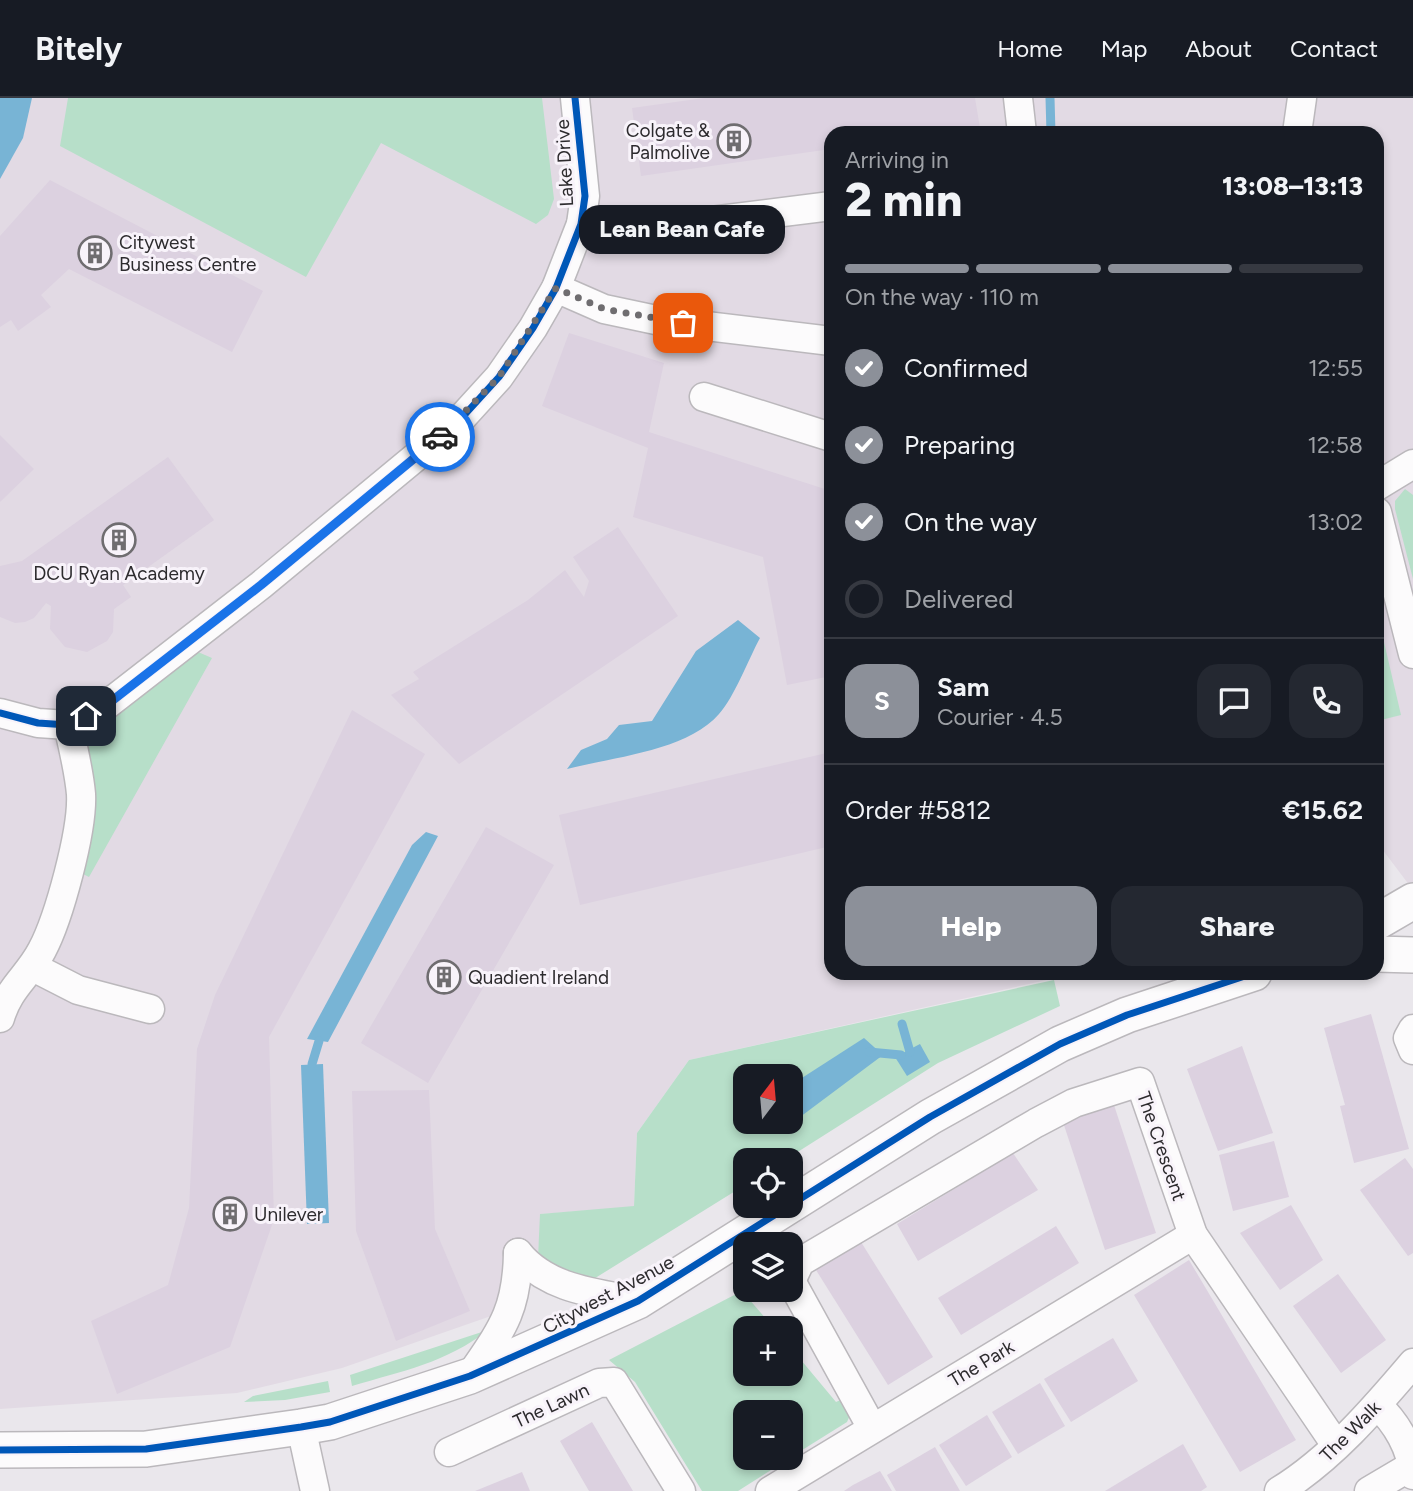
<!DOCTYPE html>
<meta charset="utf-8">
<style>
body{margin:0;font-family:Figtree,sans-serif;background:#242831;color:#f1f3f6;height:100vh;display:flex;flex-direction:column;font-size:26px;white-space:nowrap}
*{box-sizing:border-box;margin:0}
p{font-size:23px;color:#9ea1a6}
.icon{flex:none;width:38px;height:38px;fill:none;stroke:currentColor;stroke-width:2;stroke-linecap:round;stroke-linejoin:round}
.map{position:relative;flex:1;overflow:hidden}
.details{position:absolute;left:824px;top:28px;width:560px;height:854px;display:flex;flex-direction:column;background:#171b24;border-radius:21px;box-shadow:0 4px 10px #0003}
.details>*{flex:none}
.needle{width:46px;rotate:16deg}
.fabs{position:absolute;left:733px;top:966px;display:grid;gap:14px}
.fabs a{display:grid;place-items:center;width:70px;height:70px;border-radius:14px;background:#171b24;box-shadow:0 4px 10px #0003;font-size:35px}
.pin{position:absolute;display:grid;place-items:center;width:60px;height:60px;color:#fff;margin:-30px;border-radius:14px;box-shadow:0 4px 10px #0006}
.courier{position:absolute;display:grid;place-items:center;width:70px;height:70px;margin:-35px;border:5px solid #1a73e8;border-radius:50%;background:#fff;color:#222;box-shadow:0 2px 9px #0007}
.bubble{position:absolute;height:49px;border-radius:21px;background:#171b24;box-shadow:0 4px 10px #0003;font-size:23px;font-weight:800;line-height:49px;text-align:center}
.head em{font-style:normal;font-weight:800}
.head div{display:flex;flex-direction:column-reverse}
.head{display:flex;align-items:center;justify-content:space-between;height:119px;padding:0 21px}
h1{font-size:46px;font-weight:800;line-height:52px}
.bar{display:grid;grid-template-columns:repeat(4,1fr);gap:10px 7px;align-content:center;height:84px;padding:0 21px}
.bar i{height:9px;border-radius:5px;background:#363941}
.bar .selected{background:#8c9099}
.bar p{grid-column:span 4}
.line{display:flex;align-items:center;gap:18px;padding:0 21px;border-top:2px solid #363941}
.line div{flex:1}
.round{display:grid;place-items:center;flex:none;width:74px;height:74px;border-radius:21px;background:#242831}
ol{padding:0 21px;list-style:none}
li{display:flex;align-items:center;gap:21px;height:77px}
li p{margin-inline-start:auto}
li .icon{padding:7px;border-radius:50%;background:#8c9099;color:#fff;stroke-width:4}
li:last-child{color:#9ea1a6}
li i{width:38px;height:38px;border:4px solid #363941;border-radius:50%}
.button{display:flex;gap:14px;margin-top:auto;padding:14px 21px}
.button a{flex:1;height:80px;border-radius:21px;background:#8c9099;color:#fff;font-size:28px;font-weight:800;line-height:80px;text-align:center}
.button a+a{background:#242831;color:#f1f3f6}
header{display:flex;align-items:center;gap:42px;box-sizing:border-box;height:98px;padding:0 35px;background:#171b24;border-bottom:2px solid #363941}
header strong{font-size:33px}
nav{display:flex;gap:38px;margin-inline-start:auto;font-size:24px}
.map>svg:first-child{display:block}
</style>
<header>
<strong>Bitely</strong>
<nav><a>Home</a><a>Map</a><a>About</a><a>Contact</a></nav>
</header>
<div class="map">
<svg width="1413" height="1393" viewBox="0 0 1413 1393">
<rect width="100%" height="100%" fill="#eae7ec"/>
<path fill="#e2dae4" d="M0 0H1413V792L1382 751 1377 752V35H831V875H1078L689 962 637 1035 634 1109 541 1116 538 1159 491 1218 342 1270 237 1295 0 1311Z"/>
<g fill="#b7dfc9" fill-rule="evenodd">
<path d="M68 0H542L554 101 548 117 536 126 381 45 306 179 60 48Z"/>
<path d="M1405 391 1413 397V481L1395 411V403Z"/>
<path d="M1377 514 1401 617 1377 623Z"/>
<path d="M198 554 212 560 89 779 79 774 85 645 95 642 96 625Z"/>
<path d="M1054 882 1060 908 938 965 785 1062H746L745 1087 584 1187 538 1159 540 1116 634 1108 637 1035 689 962ZM746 978H791V1024H746Z"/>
<path d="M742 1193 774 1230H746V1276H791V1250L836 1304 845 1300 851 1315 847 1324 791 1359V1314H746V1360H790L738 1393H702L635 1284 609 1262Z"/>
<path d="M488 1232C446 1265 402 1273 352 1288L350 1277Z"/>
<path d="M328 1283 330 1294 285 1302 244 1304 253 1298Z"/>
</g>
<g fill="#78b4d5">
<path d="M0 0H32L23 40 0 81Z"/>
<path d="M738 522 760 540C748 562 735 598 719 616 687 653 613 659 567 671L581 652 607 641 619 627 652 623 696 553Z"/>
<path d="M426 734 438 738 328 944 307 941 412 747Z"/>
<path d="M864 940 883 957 792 1025 791 1024V987Z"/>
<path d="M920 946 930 964 907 978 895 959Z"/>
<path d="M323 966 329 1125 307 1126 301 967Z"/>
</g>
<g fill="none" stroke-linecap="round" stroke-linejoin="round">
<g stroke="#78b4d5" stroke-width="9">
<path d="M1050 0 1051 35"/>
<path d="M902 926 910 954"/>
<path d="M869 954 901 957"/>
<path d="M312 966 319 943"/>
</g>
</g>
<g fill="#dcd1e0">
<path d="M704 0H975L980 30 945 35H831V51L641 78 632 10Z"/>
<path d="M50 82 263 193 232 254 69 171 41 197 51 209 18 233 11 222 0 229V138Z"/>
<path d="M569 235 664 265 649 334 831 393V578L787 587 763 459 633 419 648 350 542 308Z"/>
<path d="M0 337 34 371 0 404Z"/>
<path d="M168 359 214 422 123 487 131 499 114 511 113 534 107 543 87 554 65 549 50 531 51 508 46 505 34 520 25 524 15 525 0 519V468L22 463Z"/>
<path d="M618 429 678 518 459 666 391 597 419 581 413 574 528 502 565 472 584 499 589 483 573 459Z"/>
<path d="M352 612 425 656 269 939 274 1121 230 1249 117 1296 91 1223 168 1187 189 1110 197 951 215 897Z"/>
<path d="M831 654V748L580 807 559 717Z"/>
<path d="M486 729 554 767 428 985 361 945Z"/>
<path d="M1371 916 1409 1051 1354 1065 1340 1008 1345 1007 1324 930Z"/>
<path d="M1242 948 1273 1035 1218 1053 1187 971Z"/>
<path d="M429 992 435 1131 470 1213 396 1243 356 1133 352 993Z"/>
<path d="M1112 1001 1156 1135 1105 1152 1061 1018Z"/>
<path d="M1274 1043 1289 1099 1233 1113 1219 1057Z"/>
<path d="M1013 1055 1038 1092 918 1163 897 1126Z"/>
<path d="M1405 1060 1413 1071V1155L1408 1158 1360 1092Z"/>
<path d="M1291 1107 1323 1162 1280 1192 1240 1135Z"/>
<path d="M1056 1128 1079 1165 961 1237 938 1200Z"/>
<path d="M861 1144 933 1259 888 1287 816 1172Z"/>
<path d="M1189 1162 1296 1342 1240 1374 1134 1197Z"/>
<path d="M1338 1176 1386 1242 1341 1275 1293 1208Z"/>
<path d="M1113 1240 1138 1283 1071 1324 1044 1281Z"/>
<path d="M1040 1285 1065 1328 1018 1356 992 1314Z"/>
<path d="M987 1317 1012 1359 966 1388 939 1347Z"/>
<path d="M592 1324 605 1346 633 1393H589L560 1343Z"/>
<path d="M1183 1346 1207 1389 1201 1393H1105Z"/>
<path d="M935 1349 960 1393H896L887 1377Z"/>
<path d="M880 1373 892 1393H844L853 1387Z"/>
<path d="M522 1374 530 1393H475Z"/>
</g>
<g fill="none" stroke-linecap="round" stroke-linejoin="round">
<defs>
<g id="minor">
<path d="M1018 0 1022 35"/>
<path d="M1297 35 1302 0"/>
<path d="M581 126 655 130 831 108"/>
<path d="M556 190 604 211 656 222 831 243"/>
<path d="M704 299 831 339"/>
<path d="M1377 388 1413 366"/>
<path d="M1377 414 1413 556"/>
<path d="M0 615 38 625 68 627 104 609 261 487 458 324 499 279 533 230 556 190 581 126 585 98 575 0"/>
<path d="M33 869 78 892 150 911"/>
<path d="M0 920C9 889 28 879 42 852 59 820 83 732 81 696 79 673 73 649 68 627"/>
<path d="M1413 931 1408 940 1413 952"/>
<path d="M518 1155C547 1191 595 1195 638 1203"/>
<path d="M791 1183 800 1164 1036 1025 1074 1005 1140 984 1193 1137 1336 1347"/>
<path d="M791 1183 872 1330"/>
<path d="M470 1278C502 1231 517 1213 518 1155"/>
<path d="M1377 1307C1396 1324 1412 1351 1413 1377"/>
<path d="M301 1329 315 1393"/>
<path d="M449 1354 599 1285 614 1284 681 1393"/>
<path d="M770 1393 1193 1137"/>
<path d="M1279 1393C1331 1361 1374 1311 1413 1265"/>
<path d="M1369 1393 1413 1367"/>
</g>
<g id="major">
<path d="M1377 824 1413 803"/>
<path d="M1377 856 1413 857"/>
<path d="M0 1352 146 1351 301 1329 330 1324 470 1278 638 1203 930 1019 1060 946 1127 917 1254 875"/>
</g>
</defs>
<use href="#minor" stroke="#bbb8bc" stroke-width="31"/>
<use href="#major" stroke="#bbb8bc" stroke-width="38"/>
<use href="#minor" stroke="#fcfbfc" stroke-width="28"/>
<use href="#major" stroke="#fcfbfc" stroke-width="35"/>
<defs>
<g id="cycleway">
<path d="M0 615 38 625 68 627 104 609 261 487 458 324 499 279 533 230 556 190 581 126 585 98 575 0"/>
<path d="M0 1352 146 1351 301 1329 330 1324 470 1278 638 1203 930 1019 1060 946 1127 917 1254 875"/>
</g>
</defs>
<use href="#cycleway" stroke="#f8f3fa" stroke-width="11"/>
<use href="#cycleway" stroke="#0057b8" stroke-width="7"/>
</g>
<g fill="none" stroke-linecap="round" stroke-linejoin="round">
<path stroke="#6f6d70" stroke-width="7" stroke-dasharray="0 12.6" d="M440 339 499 279 556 190 604 211 683 225"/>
<path stroke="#1a73e8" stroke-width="9" d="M86 618 104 609 261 487 440 339"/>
</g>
<defs>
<symbol id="building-ring" viewBox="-11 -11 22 22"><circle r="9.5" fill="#f8f3fa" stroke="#6f6d70" stroke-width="1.5"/><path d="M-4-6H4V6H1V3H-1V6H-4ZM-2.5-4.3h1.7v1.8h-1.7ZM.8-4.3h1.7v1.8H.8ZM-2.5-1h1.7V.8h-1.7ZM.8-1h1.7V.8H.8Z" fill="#6f6d70"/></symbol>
</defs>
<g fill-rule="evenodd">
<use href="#building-ring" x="715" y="24" width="38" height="38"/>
<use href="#building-ring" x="76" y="136" width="38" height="38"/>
<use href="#building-ring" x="100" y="423" width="38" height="38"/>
<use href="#building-ring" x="425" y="860" width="38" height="38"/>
<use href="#building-ring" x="211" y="1097" width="38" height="38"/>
</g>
<g text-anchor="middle" stroke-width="6" stroke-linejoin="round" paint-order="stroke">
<g font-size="19" fill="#2d2b2e" stroke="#f8f3fa" text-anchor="start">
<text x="710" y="39" text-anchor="end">Colgate &amp;<tspan x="710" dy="22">Palmolive</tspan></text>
<text x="119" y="151">Citywest<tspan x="119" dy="22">Business Centre</tspan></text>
<text x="119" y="482" text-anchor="middle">DCU Ryan Academy</text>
<text x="468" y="886">Quadient Ireland</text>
<text x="254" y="1123">Unilever</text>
</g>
<g font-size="19" fill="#2d2b2e" stroke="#f8f3fa">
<text transform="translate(564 65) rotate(-93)" y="7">Lake Drive</text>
<text transform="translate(1162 1048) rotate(71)" y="7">The Crescent</text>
<text transform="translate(608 1196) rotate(-28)" y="7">Citywest Avenue</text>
<text transform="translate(981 1265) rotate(-31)" y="7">The Park</text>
<text transform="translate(551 1307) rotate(-25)" y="7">The Lawn</text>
<text transform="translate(1350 1333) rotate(-45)" y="7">The Walk</text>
</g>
</g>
</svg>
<div class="fabs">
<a><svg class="needle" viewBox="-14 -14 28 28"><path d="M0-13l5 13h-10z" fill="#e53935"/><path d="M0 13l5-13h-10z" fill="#9ea1a6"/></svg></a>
<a><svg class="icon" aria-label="locate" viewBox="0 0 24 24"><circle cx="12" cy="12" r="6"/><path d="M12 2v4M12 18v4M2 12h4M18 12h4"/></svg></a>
<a><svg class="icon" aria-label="layers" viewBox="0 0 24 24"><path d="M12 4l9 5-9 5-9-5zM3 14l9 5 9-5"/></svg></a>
<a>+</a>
<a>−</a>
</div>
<div class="pin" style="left:683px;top:225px;background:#ea580c"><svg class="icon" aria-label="bag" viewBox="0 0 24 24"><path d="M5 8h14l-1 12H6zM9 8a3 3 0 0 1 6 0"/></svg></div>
<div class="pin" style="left:86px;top:618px;background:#1f2937"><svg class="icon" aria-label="home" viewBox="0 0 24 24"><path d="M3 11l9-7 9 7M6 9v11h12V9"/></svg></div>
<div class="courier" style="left:440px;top:339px"><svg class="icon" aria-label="car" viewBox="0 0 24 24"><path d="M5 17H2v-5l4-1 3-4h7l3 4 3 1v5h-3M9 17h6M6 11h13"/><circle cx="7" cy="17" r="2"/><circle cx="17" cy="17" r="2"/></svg></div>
<div class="bubble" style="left:579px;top:107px;width:206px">Lean Bean Cafe</div>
<section class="details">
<div class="head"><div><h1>2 min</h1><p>Arriving in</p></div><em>13:08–13:13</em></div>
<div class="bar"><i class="selected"></i><i class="selected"></i><i class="selected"></i><i></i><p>On the way · 110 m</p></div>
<ol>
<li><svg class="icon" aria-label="check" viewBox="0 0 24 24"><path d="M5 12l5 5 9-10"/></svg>Confirmed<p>12:55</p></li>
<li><svg class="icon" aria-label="check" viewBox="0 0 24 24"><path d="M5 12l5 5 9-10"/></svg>Preparing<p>12:58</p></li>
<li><svg class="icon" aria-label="check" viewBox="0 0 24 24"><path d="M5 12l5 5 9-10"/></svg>On the way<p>13:02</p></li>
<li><i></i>Delivered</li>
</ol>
<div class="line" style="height:126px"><b class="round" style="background:#8c9099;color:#fff">S</b><div><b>Sam</b><p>Courier · 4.5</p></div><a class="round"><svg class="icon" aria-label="chat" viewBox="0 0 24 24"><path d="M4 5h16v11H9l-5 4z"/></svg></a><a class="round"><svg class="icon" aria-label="phone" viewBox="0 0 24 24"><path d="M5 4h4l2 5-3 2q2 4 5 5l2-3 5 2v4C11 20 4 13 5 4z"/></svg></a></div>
<div class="line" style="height:91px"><div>Order #5812</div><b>€15.62</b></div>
<div class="button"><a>Help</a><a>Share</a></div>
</section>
</div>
